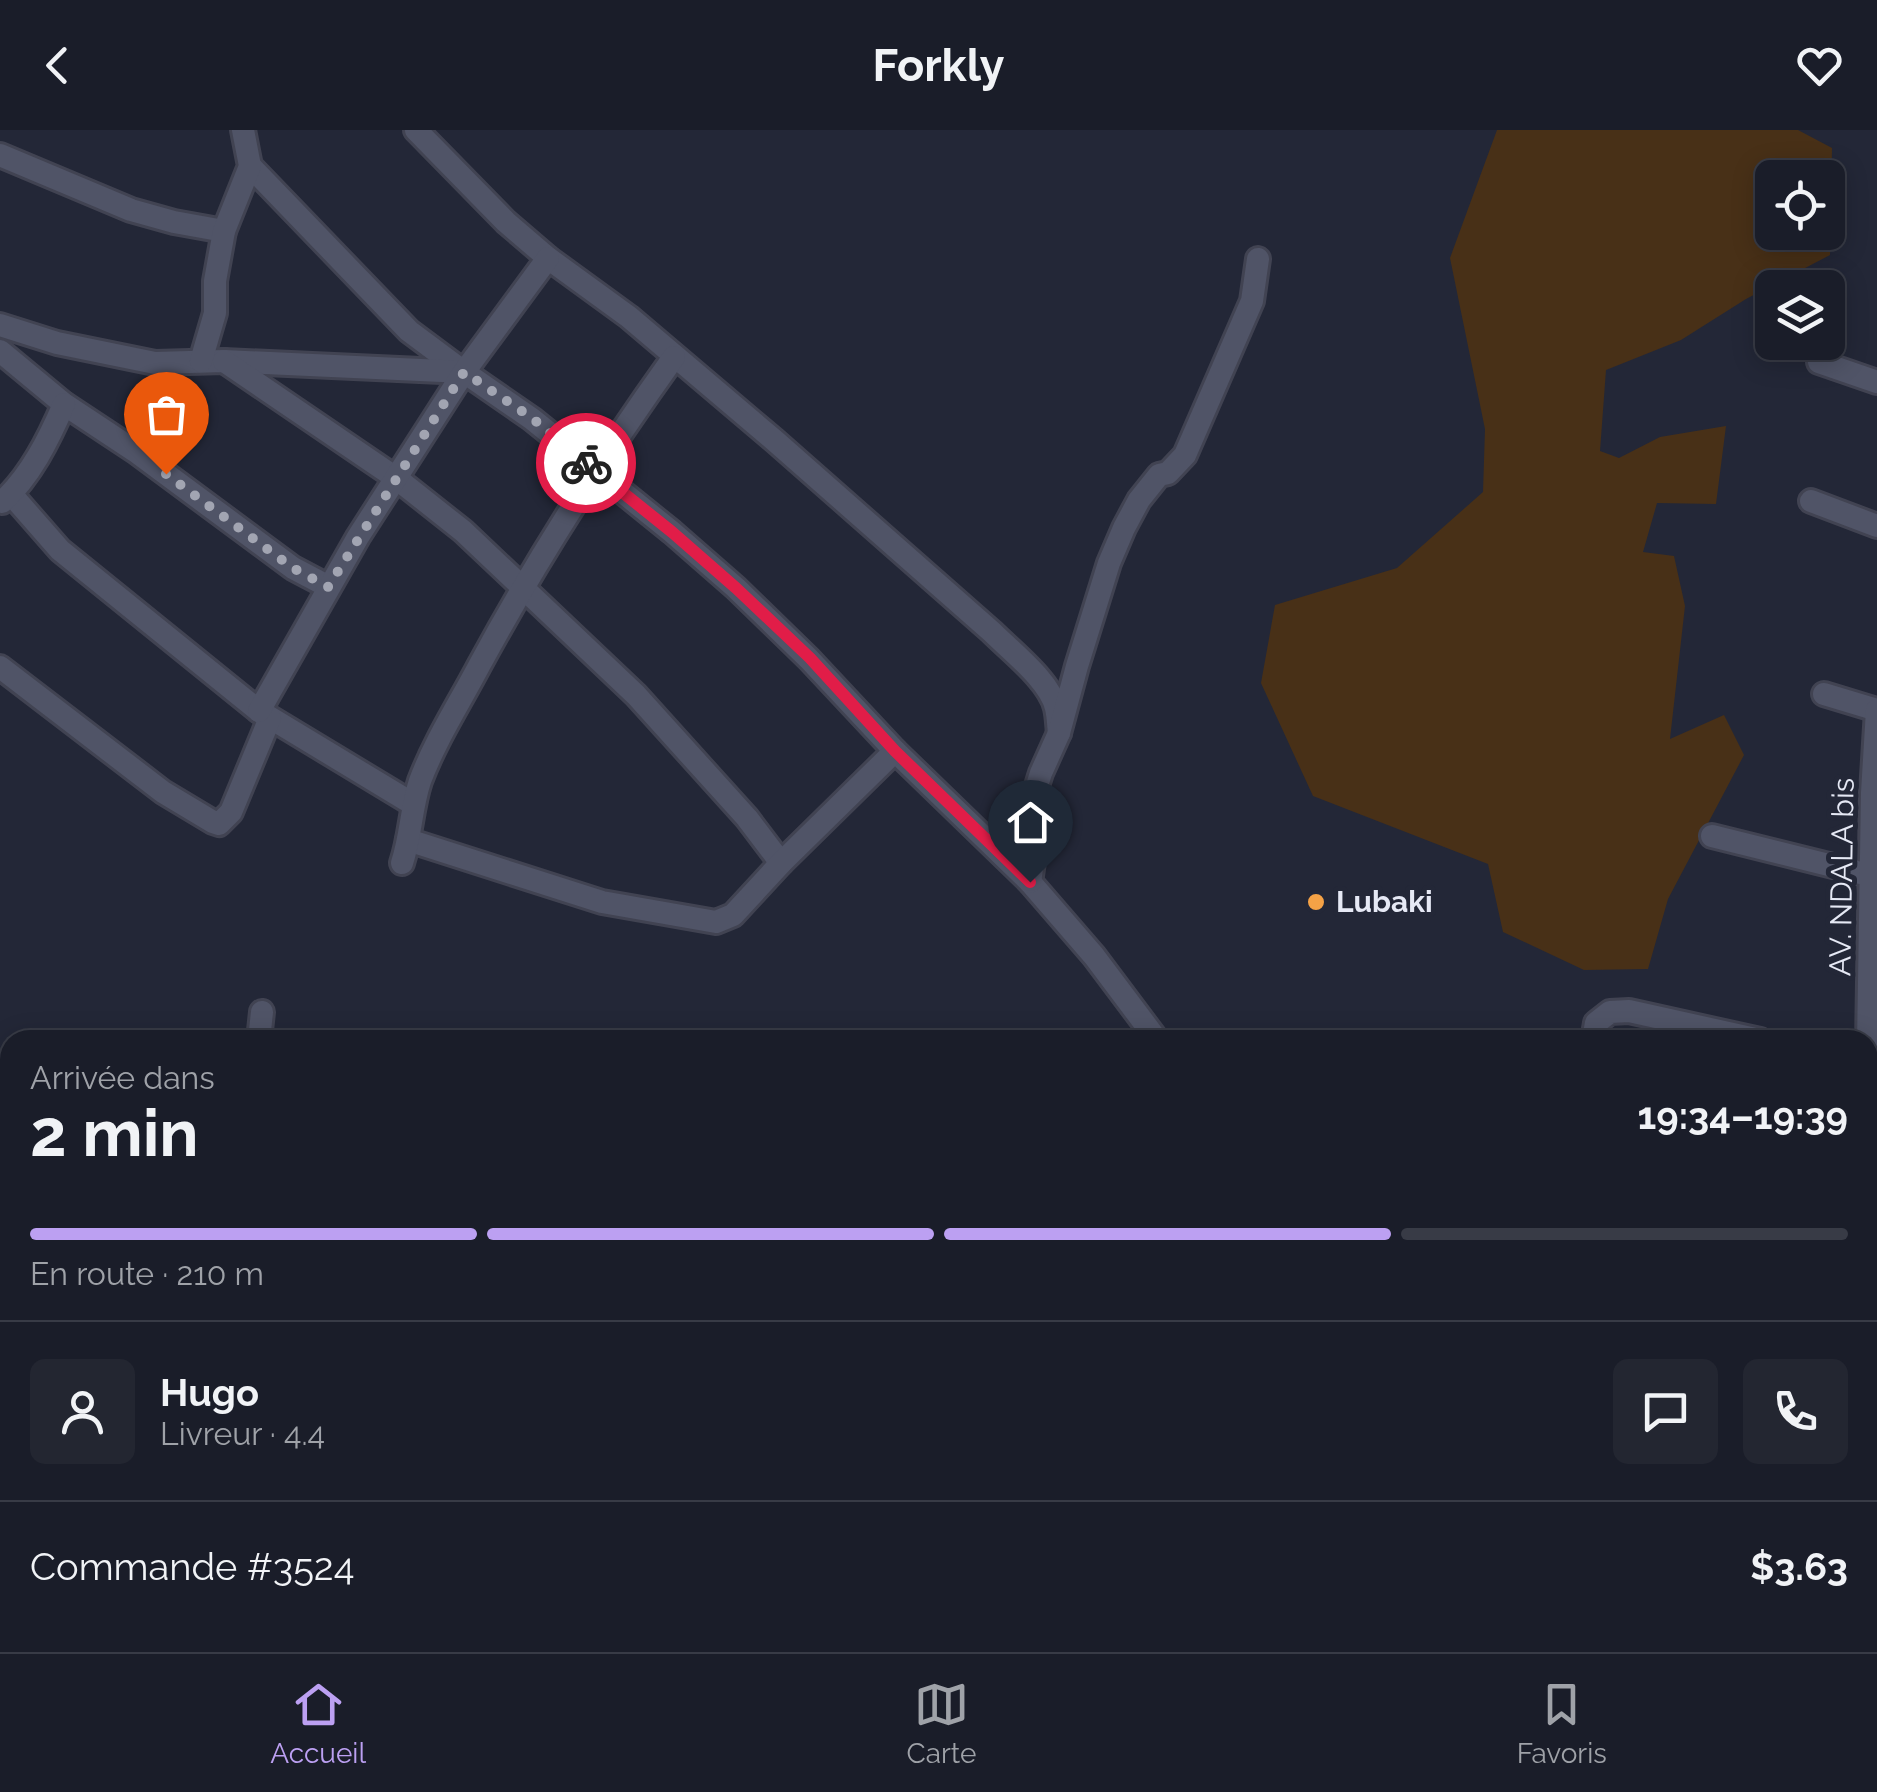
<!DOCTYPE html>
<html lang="fr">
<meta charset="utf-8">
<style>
body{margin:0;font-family:Raleway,sans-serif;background:#232631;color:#f1f3f6;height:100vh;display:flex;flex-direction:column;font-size:38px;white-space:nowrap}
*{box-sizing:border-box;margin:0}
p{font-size:32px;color:#9fa2a8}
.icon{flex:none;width:55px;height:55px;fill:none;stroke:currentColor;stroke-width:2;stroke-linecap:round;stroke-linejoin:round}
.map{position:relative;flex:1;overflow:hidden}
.sheet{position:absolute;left:0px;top:900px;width:1878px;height:622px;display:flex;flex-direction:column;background:#1a1d29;border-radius:30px 30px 0 0;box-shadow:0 5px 25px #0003,0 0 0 2px #383b46}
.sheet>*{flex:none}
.controls{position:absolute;left:1755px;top:30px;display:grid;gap:20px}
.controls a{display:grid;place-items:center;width:90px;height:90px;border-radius:15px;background:#1a1d29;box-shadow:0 5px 25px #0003,0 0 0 2px #383b46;font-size:50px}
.pin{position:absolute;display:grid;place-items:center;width:85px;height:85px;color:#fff;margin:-102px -42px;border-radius:50% 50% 50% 0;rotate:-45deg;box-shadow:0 0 10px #0007}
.pin .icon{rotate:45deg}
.courier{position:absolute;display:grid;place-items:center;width:100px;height:100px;margin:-50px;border:8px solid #e11d48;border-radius:50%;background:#fff;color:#222;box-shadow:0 2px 12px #0007}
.headline em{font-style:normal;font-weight:700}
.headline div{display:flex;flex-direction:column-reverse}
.headline{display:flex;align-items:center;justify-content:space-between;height:170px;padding:0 30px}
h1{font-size:65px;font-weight:700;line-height:75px}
.bar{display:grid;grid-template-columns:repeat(4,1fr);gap:15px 10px;align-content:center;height:120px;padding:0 30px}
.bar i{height:12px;border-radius:8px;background:#383b46}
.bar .current{background:#bca0f2}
.bar p{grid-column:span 4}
.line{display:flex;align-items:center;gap:25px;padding:0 30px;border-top:2px solid #383b46}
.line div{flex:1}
.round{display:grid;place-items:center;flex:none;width:105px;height:105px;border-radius:15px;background:#232631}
header{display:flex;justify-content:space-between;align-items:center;height:130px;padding:0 30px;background:#1a1d29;font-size:45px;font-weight:700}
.tab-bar{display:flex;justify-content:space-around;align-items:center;height:140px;border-top:2px solid #383b46;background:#1a1d29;font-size:28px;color:#9fa2a8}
.tab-bar a{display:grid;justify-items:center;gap:5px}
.tab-bar .current{color:#bca0f2}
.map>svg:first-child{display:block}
</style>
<header><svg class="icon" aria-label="back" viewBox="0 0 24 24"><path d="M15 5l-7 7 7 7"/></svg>Forkly<svg class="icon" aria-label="heart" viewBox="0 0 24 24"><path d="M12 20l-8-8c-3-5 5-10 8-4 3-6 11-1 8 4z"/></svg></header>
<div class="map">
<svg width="1877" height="1522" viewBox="0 0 1877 1522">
<rect width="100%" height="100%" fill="#232737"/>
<path fill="#483017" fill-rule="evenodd" d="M1497 0H1798L1832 18 1830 125 1746 169 1681 210 1606 240 1600 321 1619 328 1660 307 1726 296 1716 374 1657 373 1643 422 1674 426 1685 476 1670 609 1724 585 1744 625 1668 769 1648 839 1584 840 1503 802 1488 734 1313 666 1261 553 1275 475 1397 438 1483 362 1485 299 1450 128ZM1772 48H1828V102H1772Z"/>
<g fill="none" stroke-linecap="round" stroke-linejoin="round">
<defs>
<g id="minor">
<path d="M416 0 506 92 548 128 629 187 774 310 992 502C1012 522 1050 551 1056 578 1058 586 1058 595 1059 603"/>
<path d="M0 25 131 80 174 92 224 101"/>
<path d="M250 36 409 201 464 242 532 289 672 402 736 458 809 529 895 621 1030 752 1094 826 1157 910"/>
<path d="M0 195 57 213 155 233 224 231 464 242"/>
<path d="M0 221 64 274 135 321 293 438 329 457"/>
<path d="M201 231 215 183V151L224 101 250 36 243 0"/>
<path d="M224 231 396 348 463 401 636 565 747 688 781 733"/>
<path d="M1819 232 1877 252"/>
<path d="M11 364 60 420 259 581 413 674"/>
<path d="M1811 371 1877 396"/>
<path d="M2 372C30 347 49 309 64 274"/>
<path d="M0 537 163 662 213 692 219 694 231 682 270 588"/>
<path d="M1824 564 1877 580"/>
<path d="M259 581 358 407 464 242 548 128"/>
<path d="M1712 706 1877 747"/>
<path d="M408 710 602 772 716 792 733 785 781 733 895 621"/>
<path d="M402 733C411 706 411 678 420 651 435 611 459 574 479 536 537 429 603 326 674 227"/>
<path d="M1030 752 1035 719 1032 676 1035 662 1041 643 1059 603 1077 536 1109 433 1124 398 1139 370 1159 345 1168 343 1185 325 1252 171 1258 129"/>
<path d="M259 910 262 882"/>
<path d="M1593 910 1596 893 1610 882 1629 881 1760 910"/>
<path d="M1868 915 1872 663 1877 580"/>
<path d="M1868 934 1877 936"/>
<path d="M1868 980V1171"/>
<path d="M0 1063 10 1064"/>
<path d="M0 1174 10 1176"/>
<path d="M0 1247 10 1205"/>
<path d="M1868 1282 1877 1283"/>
<path d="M0 1312 10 1314"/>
<path d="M0 1481 10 1480"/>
<path d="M333 1512 392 1522"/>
<path d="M454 1512 455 1522"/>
<path d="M1086 1512 1138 1522"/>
<path d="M158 1522 159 1512"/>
<path d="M773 1522 776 1512"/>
<path d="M1164 1522 1168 1512"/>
<path d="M1566 1522 1567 1512"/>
<path d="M1696 1522 1697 1512"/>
<path d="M1837 1522V1512"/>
</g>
</defs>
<use href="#minor" stroke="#414352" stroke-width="28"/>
<use href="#minor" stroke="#505467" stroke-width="22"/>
</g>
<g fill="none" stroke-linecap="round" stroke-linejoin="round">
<path stroke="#a2a5b2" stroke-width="10" stroke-dasharray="0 18" d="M166 344 293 438 328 457 464 242 532 288 586 333"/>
<path stroke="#e11d48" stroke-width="12" d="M586 333 672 402 736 458 810 528 895 621 1030 752"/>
</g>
<circle fill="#f5a246" stroke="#232737" stroke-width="4" cx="1316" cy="772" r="10"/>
<g text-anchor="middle" stroke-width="10" stroke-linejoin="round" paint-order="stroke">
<g font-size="30" fill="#e6e9f5" stroke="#232737">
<text transform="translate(1842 747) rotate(-89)" y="10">AV. NDALA bis</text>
</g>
<g font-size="30" font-weight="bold" fill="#e6e9f5" stroke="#232737" text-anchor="start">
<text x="1336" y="782">Lubaki</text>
</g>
</g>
</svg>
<div class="controls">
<a><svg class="icon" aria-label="locate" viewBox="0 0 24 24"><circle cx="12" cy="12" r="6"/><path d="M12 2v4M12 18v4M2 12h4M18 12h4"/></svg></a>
<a><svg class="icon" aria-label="layers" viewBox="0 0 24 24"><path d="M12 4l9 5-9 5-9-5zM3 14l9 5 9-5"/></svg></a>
</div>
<div class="pin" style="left:166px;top:344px;background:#ea580c"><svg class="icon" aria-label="bag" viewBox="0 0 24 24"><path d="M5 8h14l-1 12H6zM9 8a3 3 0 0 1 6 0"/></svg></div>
<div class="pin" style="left:1030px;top:752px;background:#1f2937"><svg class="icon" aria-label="home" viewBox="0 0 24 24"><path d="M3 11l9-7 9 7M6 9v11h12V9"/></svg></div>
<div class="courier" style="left:586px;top:333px"><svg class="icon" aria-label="bike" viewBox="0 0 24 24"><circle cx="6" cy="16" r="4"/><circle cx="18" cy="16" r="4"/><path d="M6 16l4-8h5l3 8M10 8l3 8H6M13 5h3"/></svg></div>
<section class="sheet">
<div class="headline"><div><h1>2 min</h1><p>Arrivée dans</p></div><em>19:34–19:39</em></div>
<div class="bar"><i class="current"></i><i class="current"></i><i class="current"></i><i></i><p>En route · 210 m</p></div>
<div class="line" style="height:180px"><a class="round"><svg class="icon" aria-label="person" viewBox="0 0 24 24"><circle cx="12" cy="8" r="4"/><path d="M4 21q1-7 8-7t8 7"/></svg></a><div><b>Hugo</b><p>Livreur · 4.4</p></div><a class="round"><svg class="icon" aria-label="chat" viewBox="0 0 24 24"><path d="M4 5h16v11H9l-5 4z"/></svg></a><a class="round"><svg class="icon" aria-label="phone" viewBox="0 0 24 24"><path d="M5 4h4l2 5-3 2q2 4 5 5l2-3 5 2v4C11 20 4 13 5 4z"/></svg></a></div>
<div class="line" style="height:130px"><div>Commande #3524</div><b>$3.63</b></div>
</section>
</div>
<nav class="tab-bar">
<a class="current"><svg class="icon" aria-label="home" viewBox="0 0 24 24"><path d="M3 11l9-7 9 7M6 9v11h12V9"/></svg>Accueil</a>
<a><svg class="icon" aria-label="map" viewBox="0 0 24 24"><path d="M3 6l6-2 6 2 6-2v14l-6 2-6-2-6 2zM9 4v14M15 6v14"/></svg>Carte</a>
<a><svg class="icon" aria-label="saved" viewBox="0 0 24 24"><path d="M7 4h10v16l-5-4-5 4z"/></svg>Favoris</a>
</nav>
